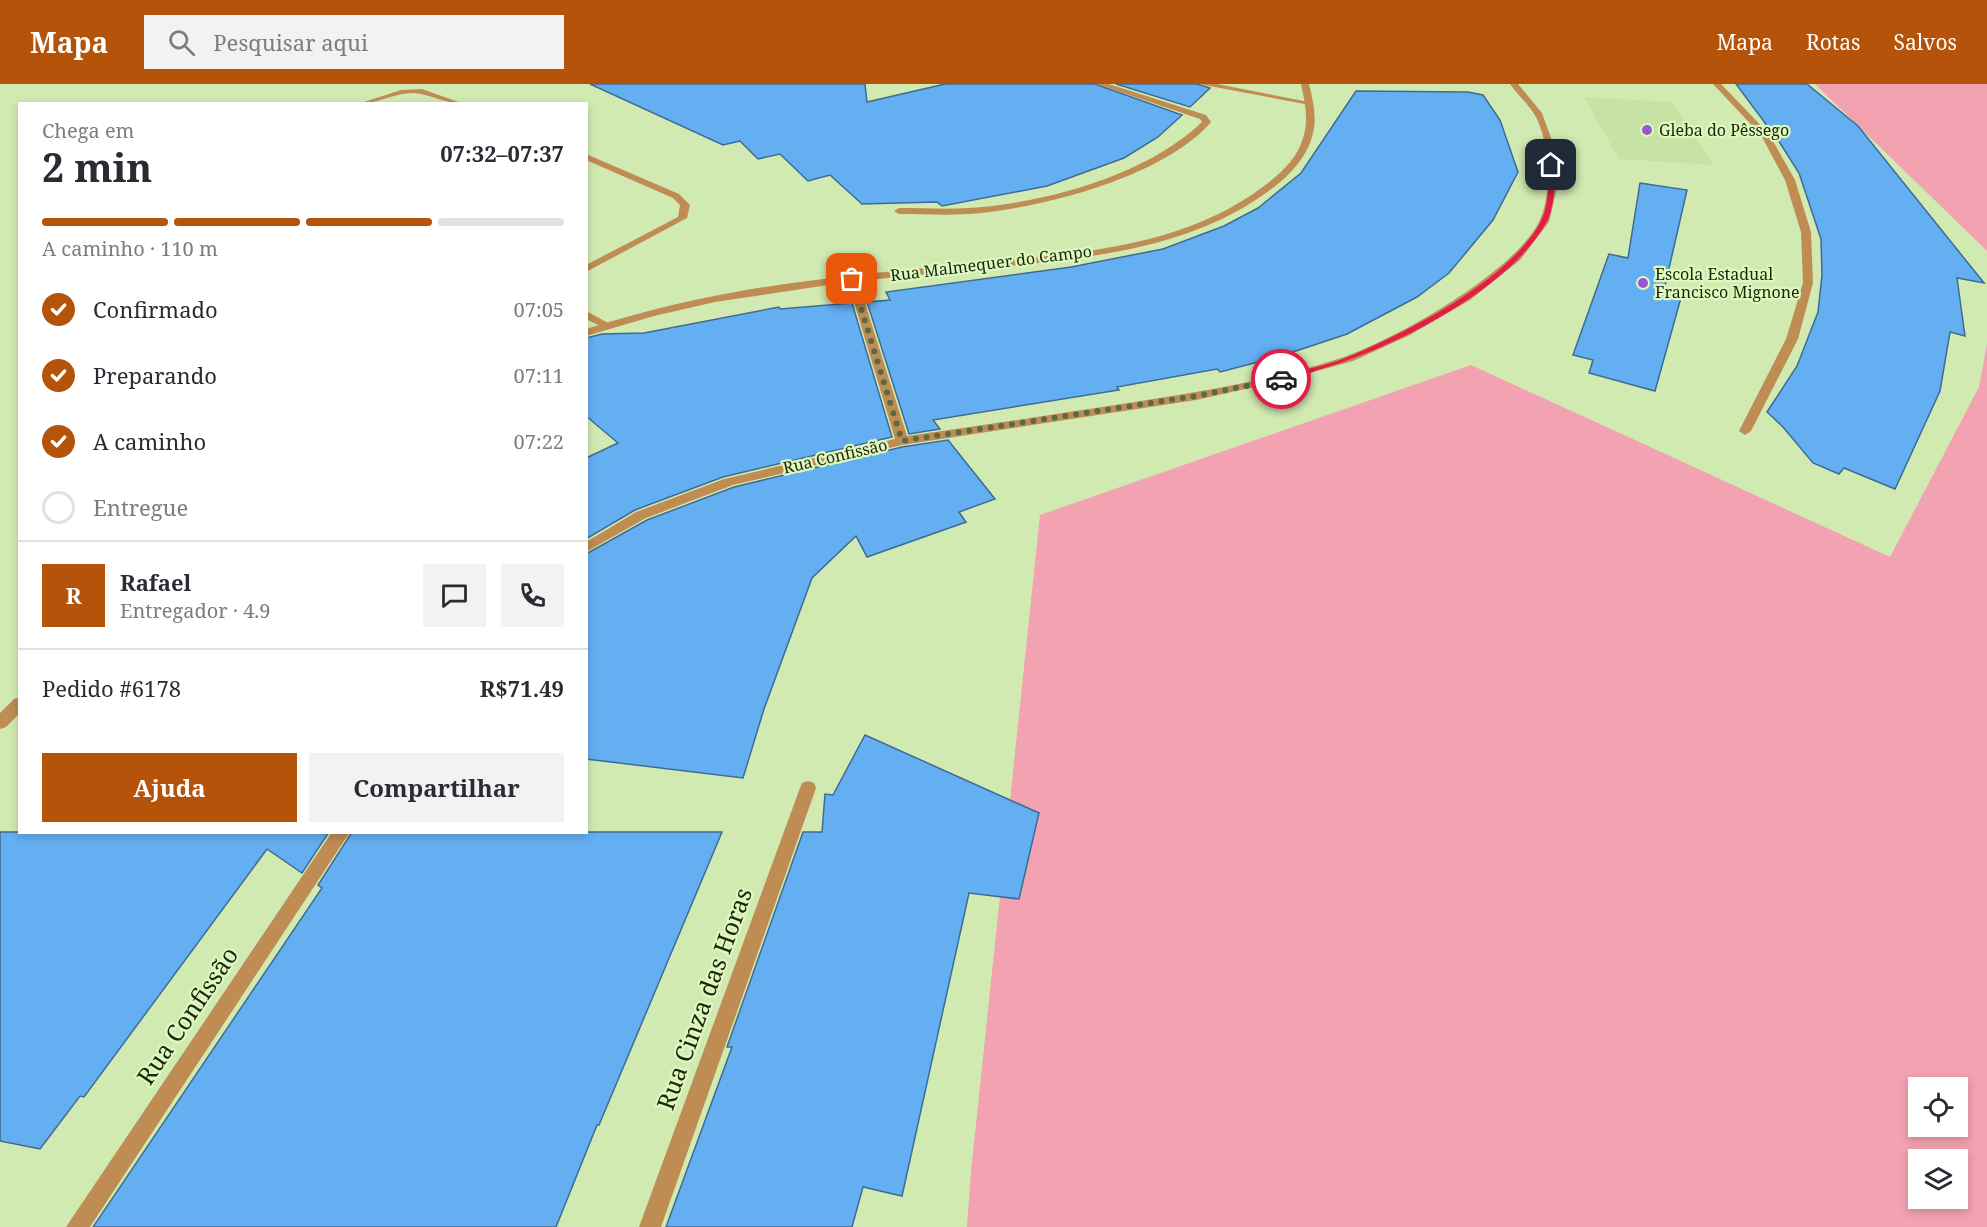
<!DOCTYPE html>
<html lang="pt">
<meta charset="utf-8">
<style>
body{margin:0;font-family:"Noto Serif",serif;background:#f2f2f3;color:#2b2b33;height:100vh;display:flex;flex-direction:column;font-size:22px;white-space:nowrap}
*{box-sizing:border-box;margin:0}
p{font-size:20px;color:#7c7c81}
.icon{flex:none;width:33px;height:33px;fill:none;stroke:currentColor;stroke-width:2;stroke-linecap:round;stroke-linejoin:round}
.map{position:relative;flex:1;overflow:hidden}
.sheet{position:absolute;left:18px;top:18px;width:570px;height:732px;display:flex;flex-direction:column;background:#fff;border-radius:0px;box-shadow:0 3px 9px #0003}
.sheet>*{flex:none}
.buttons{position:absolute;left:1908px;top:993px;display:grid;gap:12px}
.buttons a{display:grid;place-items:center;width:60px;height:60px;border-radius:0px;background:#fff;box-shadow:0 3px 9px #0003;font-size:30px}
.pin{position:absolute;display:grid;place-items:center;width:51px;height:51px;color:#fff;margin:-26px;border-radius:12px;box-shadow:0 3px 9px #0006}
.courier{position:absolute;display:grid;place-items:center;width:60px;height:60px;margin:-30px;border:4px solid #e11d48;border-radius:50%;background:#fff;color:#222;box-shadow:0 2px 8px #0007}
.overview em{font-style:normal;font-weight:700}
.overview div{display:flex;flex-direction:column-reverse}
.overview{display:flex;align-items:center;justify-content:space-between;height:102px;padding:0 24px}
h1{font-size:39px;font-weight:700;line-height:45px}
.bar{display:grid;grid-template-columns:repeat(4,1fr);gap:9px 6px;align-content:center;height:72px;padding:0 24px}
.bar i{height:8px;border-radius:4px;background:#e1e1e2}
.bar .selected{background:#b45309}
.bar p{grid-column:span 4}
.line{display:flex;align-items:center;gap:15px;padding:0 24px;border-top:2px solid #e1e1e2}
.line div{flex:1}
.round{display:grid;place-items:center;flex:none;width:63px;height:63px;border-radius:0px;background:#f2f2f3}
ol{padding:0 24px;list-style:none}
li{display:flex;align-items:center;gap:18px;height:66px}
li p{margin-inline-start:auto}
li .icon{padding:6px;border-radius:50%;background:#b45309;color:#fff;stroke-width:4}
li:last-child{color:#7c7c81}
li i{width:33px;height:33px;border:3px solid #e1e1e2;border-radius:50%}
.button{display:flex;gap:12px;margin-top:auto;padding:12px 24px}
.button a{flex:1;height:69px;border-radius:0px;background:#b45309;color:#fff;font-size:24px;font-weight:700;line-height:69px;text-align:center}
.button a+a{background:#f2f2f3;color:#2b2b33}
header{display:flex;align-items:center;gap:36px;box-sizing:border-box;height:84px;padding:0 30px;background:#b45309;color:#fff}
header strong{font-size:28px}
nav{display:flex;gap:33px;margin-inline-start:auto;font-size:21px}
.search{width:420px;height:54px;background:#f2f2f3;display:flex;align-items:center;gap:15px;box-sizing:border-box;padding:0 21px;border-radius:0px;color:#7c7c81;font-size:22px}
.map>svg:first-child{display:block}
</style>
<header>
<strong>Mapa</strong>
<div class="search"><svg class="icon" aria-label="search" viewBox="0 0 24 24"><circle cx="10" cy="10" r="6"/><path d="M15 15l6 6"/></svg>Pesquisar aqui</div>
<nav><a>Mapa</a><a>Rotas</a><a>Salvos</a></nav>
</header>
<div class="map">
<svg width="1987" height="1143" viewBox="0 0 1987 1143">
<rect width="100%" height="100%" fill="#d1eab2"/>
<path fill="#c7e3a3" d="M1584 13 1671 18 1714 81 1619 75Z"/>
<g fill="#f3a2b1" fill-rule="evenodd">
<path d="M1815 0H1987V167Z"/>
<path d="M1987 260V1143H967L971 1088 1040 431 1471 281 1890 473 1979 303ZM1918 1004H1958V1042H1918ZM1918 1076H1958V1114H1918Z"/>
</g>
<g fill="#64aff2" stroke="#3f6b92" stroke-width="1.5">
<path d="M590 0H865L867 18 945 0H1095L1182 31 1158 53 1124 74 1047 102 942 122 937 118 862 120 830 91 808 97 780 70 758 75 740 57 723 61Z"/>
<path d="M1116 0H1197L1210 4 1190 23Z"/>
<path d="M1736 0H1807L1858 42 1984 199 1957 194 1965 252 1950 248 1940 307 1895 405 1844 384 1839 390 1813 379 1783 343 1767 328 1797 282 1818 228 1822 191 1821 155 1799 89 1780 59Z"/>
<path d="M1356 7 1468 8 1483 11 1500 36 1518 88 1493 136 1449 189 1417 213 1347 250 1281 272 1220 288 1217 285 1117 303 1119 306 933 336 940 345 909 350 867 218 890 216 886 208 1071 183 1163 165 1224 142 1258 124 1301 89Z"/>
<path d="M1640 99 1687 106 1664 206 1682 210 1655 307 1589 289 1593 276 1573 271 1609 170 1628 174Z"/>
<path d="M852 219 892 353 723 393 635 426 586 455V374L618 359 586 332V254L602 250 644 249 779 223 780 225Z"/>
<path d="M948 356 995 415 959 428 966 438 867 473 856 452 812 494 764 625 743 694 586 675V470L647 436 734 403 902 363Z"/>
<path d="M865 651 1039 729 1019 815 969 809 902 1112 863 1103 852 1143H666L732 963H727L803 748H822L825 710 833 711Z"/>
<path d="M0 748H329L302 789 267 765 84 1013 80 1012 40 1065 0 1057Z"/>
<path d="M352 748H722L599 1041H597L556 1143H93L322 804 318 801Z"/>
</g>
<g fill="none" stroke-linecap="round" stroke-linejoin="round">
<g fill="#bf8c54" fill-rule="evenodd">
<path d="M1097 0H1109L1206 31 1211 38C1166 91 1049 122 981 129 954 132 926 130 899 130L894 127 899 124C927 124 954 126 982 123 1055 116 1149 89 1202 38L1200 35Z"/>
<path d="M1199 0H1217L1314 19 1310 21Z"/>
<path d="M422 5 464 20C446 20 431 10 413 9 394 9 377 20 358 20L401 6Z"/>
<path d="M586 70 679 110 690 121 687 134 586 188V181L678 133 680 121 673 114 586 76Z"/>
<path d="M586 227 610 240 611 242 606 245 586 235Z"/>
</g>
<g fill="#bf8c54" fill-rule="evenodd">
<path d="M1301 0H1309C1313 16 1317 33 1313 49 1308 72 1291 90 1274 103 1198 162 1100 173 1007 182 957 187 908 192 858 197L907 352C979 342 1050 331 1122 320 1196 308 1273 297 1344 273 1398 254 1513 189 1539 138 1553 110 1550 54 1533 28 1526 18 1517 10 1510 0H1518L1542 29 1554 62 1558 99 1549 138 1520 176 1470 216 1410 251 1353 277 1281 297 1196 316 902 361 733 401 646 434 586 468V458L636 428 724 395 895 355 848 198 715 218 654 232 586 252V245C659 222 733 206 808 197 860 190 913 185 966 180 1067 170 1180 166 1264 102 1281 89 1297 75 1303 54 1309 36 1305 18 1301 0Z"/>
<path d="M1713 0H1721L1769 50 1795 96 1811 148 1813 199 1798 255 1751 347 1745 351 1739 347 1786 255 1803 199 1801 148 1785 96 1761 51Z"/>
<path d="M20 613V629L6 643 0 645V629L14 615Z"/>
<path d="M808 697 814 699 816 704 661 1143H639L800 704 802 699Z"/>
<path d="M332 748H350L90 1143H66Z"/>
</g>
</g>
<path fill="#e11d48" d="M1551 79 1554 81C1555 98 1555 124 1546 139 1508 207 1391 265 1318 286 1306 290 1291 297 1278 296V293C1301 286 1326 282 1348 273 1408 248 1508 197 1540 139 1549 123 1549 98 1548 81Z"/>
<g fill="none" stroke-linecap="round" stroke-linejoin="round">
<path stroke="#5b6947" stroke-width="6" stroke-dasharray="0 10.8" d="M852 195 902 357 1196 312 1281 295"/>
</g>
<g fill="#9958ce" stroke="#def8be" stroke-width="2">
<circle cx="1647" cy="46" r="6"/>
<circle cx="1643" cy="199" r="6"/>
</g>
<g text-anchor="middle" stroke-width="4.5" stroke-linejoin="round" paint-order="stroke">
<g font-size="16" fill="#1b240e" stroke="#def8be" text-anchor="start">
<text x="1659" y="52">Gleba do Pêssego</text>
<text x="1655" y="196">Escola Estadual<tspan x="1655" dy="18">Francisco Mignone</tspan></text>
</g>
<g font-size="16" fill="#1b240e" stroke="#def8be">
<text transform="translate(991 179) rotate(-7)" y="6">Rua Malmequer do Campo</text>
<text transform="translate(835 372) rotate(-13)" y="6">Rua Confissão</text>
</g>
<g font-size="24" fill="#1b240e" stroke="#def8be">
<text transform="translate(705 915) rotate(-70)" y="8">Rua Cinza das Horas</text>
<text transform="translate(188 932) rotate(-56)" y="8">Rua Confissão</text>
</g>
</g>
</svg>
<div class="buttons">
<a><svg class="icon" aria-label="locate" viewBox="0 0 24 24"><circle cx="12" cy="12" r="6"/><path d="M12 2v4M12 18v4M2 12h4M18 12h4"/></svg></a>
<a><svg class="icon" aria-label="layers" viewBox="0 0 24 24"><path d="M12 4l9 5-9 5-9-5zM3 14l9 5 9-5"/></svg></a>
</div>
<div class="pin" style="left:852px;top:195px;background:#ea580c"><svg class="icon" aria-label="bag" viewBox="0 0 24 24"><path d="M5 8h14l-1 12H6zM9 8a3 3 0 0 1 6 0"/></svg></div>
<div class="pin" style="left:1551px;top:81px;background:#1f2937"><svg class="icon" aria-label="home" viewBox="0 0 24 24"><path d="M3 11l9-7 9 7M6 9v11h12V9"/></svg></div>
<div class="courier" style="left:1281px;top:295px"><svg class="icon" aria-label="car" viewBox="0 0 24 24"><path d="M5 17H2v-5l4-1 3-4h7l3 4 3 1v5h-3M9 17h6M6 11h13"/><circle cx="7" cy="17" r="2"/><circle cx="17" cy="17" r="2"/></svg></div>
<section class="sheet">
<div class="overview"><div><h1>2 min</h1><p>Chega em</p></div><em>07:32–07:37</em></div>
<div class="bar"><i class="selected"></i><i class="selected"></i><i class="selected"></i><i></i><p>A caminho · 110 m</p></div>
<ol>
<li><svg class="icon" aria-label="check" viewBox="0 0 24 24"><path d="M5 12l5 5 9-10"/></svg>Confirmado<p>07:05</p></li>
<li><svg class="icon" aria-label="check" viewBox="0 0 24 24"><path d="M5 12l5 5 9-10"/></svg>Preparando<p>07:11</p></li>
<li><svg class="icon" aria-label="check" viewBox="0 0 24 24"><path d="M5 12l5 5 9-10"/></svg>A caminho<p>07:22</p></li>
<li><i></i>Entregue</li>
</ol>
<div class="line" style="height:108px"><b class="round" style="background:#b45309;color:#fff">R</b><div><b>Rafael</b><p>Entregador · 4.9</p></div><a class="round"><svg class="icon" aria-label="chat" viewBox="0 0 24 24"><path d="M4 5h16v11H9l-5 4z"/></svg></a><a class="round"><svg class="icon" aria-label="phone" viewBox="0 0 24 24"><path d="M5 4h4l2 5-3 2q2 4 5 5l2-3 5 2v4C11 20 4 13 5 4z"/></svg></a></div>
<div class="line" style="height:78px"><div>Pedido #6178</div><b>R$71.49</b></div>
<div class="button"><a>Ajuda</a><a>Compartilhar</a></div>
</section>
</div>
